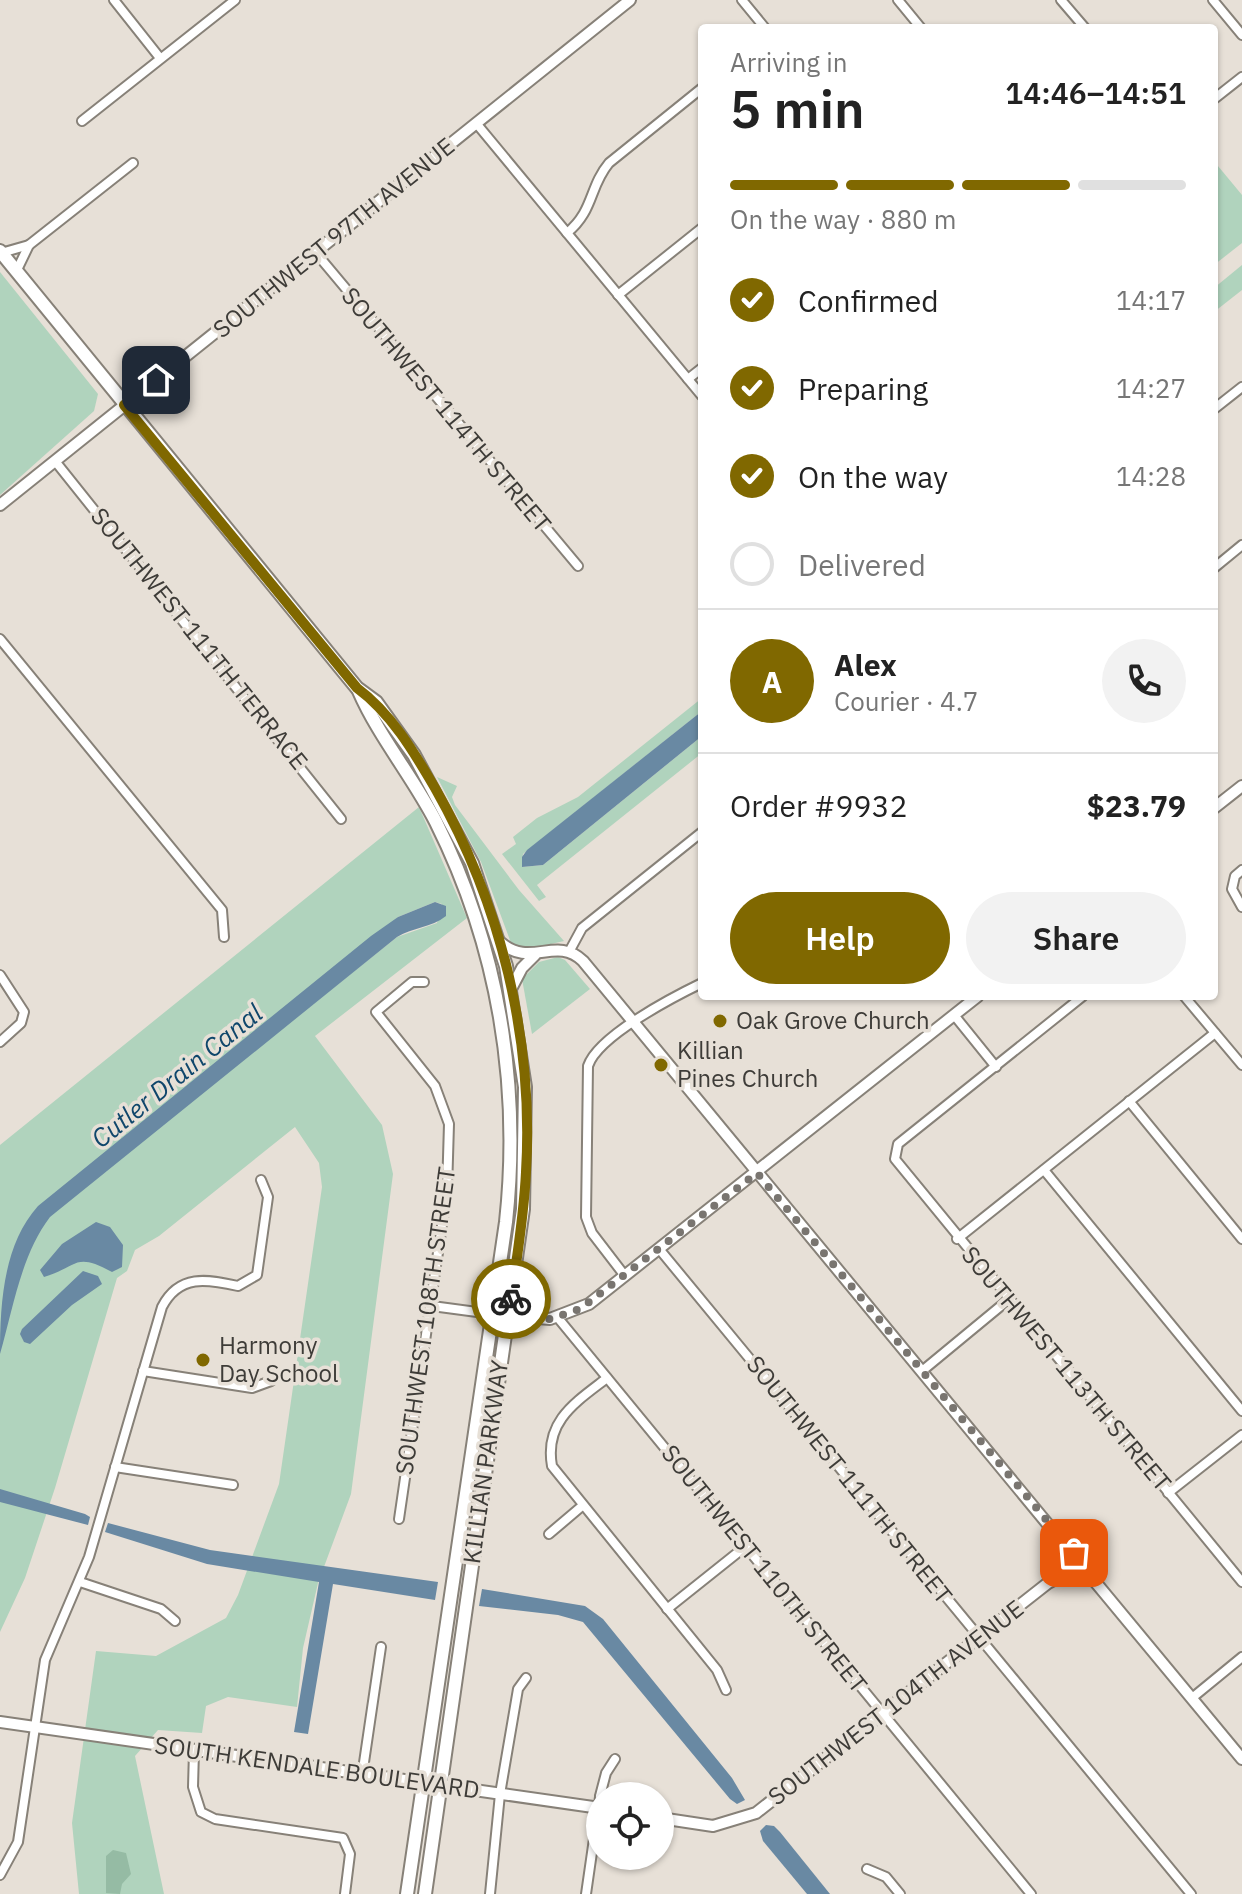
<!DOCTYPE html>
<meta charset="utf-8">
<style>
body{margin:0;font-family:"IBM Plex Sans",sans-serif;background:#f2f2f2;color:#222;height:100vh;display:flex;flex-direction:column;font-size:30px;white-space:nowrap}
*{box-sizing:border-box;margin:0}
p{font-size:26px;color:#767676}
.icon{flex:none;width:44px;height:44px;fill:none;stroke:currentColor;stroke-width:2;stroke-linecap:round;stroke-linejoin:round}
.map{position:relative;flex:1;overflow:hidden}
.panel{position:absolute;left:698px;top:24px;width:520px;height:976px;display:flex;flex-direction:column;background:#fff;border-radius:8px;box-shadow:0 2px 6px #0004}
.panel>*{flex:none}
.tools{position:absolute;left:586px;top:1782px;display:grid;gap:16px}
.tools a{display:grid;place-items:center;width:88px;height:88px;border-radius:50%;background:#fff;box-shadow:0 2px 6px #0004;font-size:40px}
.pin{position:absolute;display:grid;place-items:center;width:68px;height:68px;color:#fff;margin:-34px;border-radius:16px;box-shadow:0 4px 12px #0006}
.courier{position:absolute;display:grid;place-items:center;width:80px;height:80px;margin:-40px;border:6px solid #806800;border-radius:50%;background:#fff;color:#222;box-shadow:0 2px 10px #0007}
.head em{font-style:normal;font-weight:600}
.head div{display:flex;flex-direction:column-reverse}
.head{display:flex;align-items:center;justify-content:space-between;height:136px;padding:0 32px}
h1{font-size:52px;font-weight:600;line-height:60px}
.bar{display:grid;grid-template-columns:repeat(4,1fr);gap:12px 8px;align-content:center;height:96px;padding:0 32px}
.bar i{height:10px;border-radius:6px;background:#e0e0e0}
.bar .selected{background:#806800}
.bar p{grid-column:span 4}
.line{display:flex;align-items:center;gap:20px;padding:0 32px;border-top:2px solid #e0e0e0}
.line div{flex:1}
.round{display:grid;place-items:center;flex:none;width:84px;height:84px;border-radius:42px;background:#f2f2f2}
ol{padding:0 32px;list-style:none}
li{display:flex;align-items:center;gap:24px;height:88px}
li p{margin-inline-start:auto}
li .icon{padding:8px;border-radius:50%;background:#806800;color:#fff;stroke-width:4}
li:last-child{color:#767676}
li i{width:44px;height:44px;border:4px solid #e0e0e0;border-radius:50%}
.primary-button{display:flex;gap:16px;margin-top:auto;padding:16px 32px}
.primary-button a{flex:1;height:92px;border-radius:48px;background:#806800;color:#fff;font-size:32px;font-weight:600;line-height:92px;text-align:center}
.primary-button a+a{background:#f2f2f2;color:#222}
.map>svg:first-child{display:block}
</style>
<div class="map">
<svg width="1242" height="1894" viewBox="0 0 1242 1894">
<rect width="100%" height="100%" fill="#e7e0d7"/>
<g fill="#b0d3bd" fill-rule="evenodd">
<path d="M1218 166 1242 195V243L1214 265V170Z"/>
<path d="M1242 265V290L1214 312V288Z"/>
<path d="M0 272 98 394 94 411 0 495Z"/>
<path d="M702 698V711L523 854 522 867 543 865 702 736V753L537 885 546 897 539 901 502 854 516 844 513 837 537 818 578 797Z"/>
<path d="M437 777 457 786 452 797 455 805 519 890 564 941 529 949 516 948 511 943 481 862Z"/>
<path d="M419 807 467 918 315 1036 382 1125 393 1174 351 1494 318 1583 303 1648 297 1707 228 1697 206 1706 202 1733 158 1730 135 1756 164 1894H79L72 1823 96 1651 156 1656 226 1618 238 1595 279 1484 322 1187 319 1163 295 1127 159 1236 135 1250 127 1271 117 1278 55 1488 25 1578 0 1632V1145ZM435 902 442 904 437 923 397 937 299 1015 398 917Z"/>
<path d="M558 957 565 960 590 989 532 1034 522 979 539 962Z"/>
</g>
<path fill="#95bba4" d="M113 1850 126 1853 131 1874 122 1884 120 1894 106 1893V1856Z"/>
<g fill="#6989a3">
<path d="M702 711V736L543 865 522 867V857L527 850Z"/>
<path d="M435 902 446 906V916C431 928 413 927 397 937L50 1217C21 1255 13 1309 0 1354 0 1305 3 1245 38 1206L371 936 398 917Z"/>
<path d="M96 1222 110 1227 123 1245 122 1267 112 1272C74 1251 78 1267 44 1277L40 1270 62 1244Z"/>
<path d="M83 1271 98 1276 102 1284 72 1305 30 1344 24 1342 20 1334 22 1329Z"/>
<path d="M0 1489 85 1514 90 1517 88 1525 0 1502Z"/>
<path d="M108 1523 210 1550 438 1582 435 1600 333 1584 308 1734 294 1732 319 1582 207 1564 105 1532Z"/>
<path d="M482 1589 585 1606 603 1619 732 1778 745 1800 737 1804 730 1799 583 1622 558 1615 479 1606Z"/>
<path d="M766 1825 774 1826 780 1832 830 1894H807L763 1841 760 1831Z"/>
</g>
<g fill="none" stroke-linecap="round" stroke-linejoin="round">
<defs>
<g id="minor">
<path d="M114 0 160 58"/>
<path d="M742 0 765 28"/>
<path d="M898 0 921 28"/>
<path d="M1061 0 1085 28"/>
<path d="M1213 0 1242 35"/>
<path d="M1214 99 1242 77"/>
<path d="M82 121 235 0"/>
<path d="M476 123 702 396"/>
<path d="M567 233C594 211 589 187 609 163L702 88"/>
<path d="M1 253 29 245"/>
<path d="M316 253 578 566"/>
<path d="M16 272 29 245 133 163"/>
<path d="M618 295 702 228"/>
<path d="M688 379 702 368"/>
<path d="M1214 409 1242 387"/>
<path d="M55 461 341 819"/>
<path d="M1214 568 1242 545"/>
<path d="M0 639 222 910 224 937"/>
<path d="M1242 870 1235 876 1232 889 1242 907"/>
<path d="M569 952 582 928 702 832"/>
<path d="M0 975 24 1012 21 1023 0 1042"/>
<path d="M1083 996 898 1144 895 1159 1242 1582"/>
<path d="M1184 996 1242 1065"/>
<path d="M954 1015 996 1067"/>
<path d="M1129 1101 1242 1239"/>
<path d="M1044 1170 1242 1411"/>
<path d="M957 1239 1215 1033"/>
<path d="M660 1250 1191 1894"/>
<path d="M625 1276 592 1233 586 1217 588 1066C598 1036 673 997 702 983"/>
<path d="M432 1306 492 1314"/>
<path d="M558 1318 1031 1894"/>
<path d="M143 1371 252 1388 271 1381"/>
<path d="M922 1371 1008 1300"/>
<path d="M607 1378C576 1402 544 1421 552 1466L717 1670 726 1690"/>
<path d="M115 1467 233 1485"/>
<path d="M1168 1493 1242 1435"/>
<path d="M399 1519 447 1191 449 1124 435 1086 376 1012 412 982H424"/>
<path d="M549 1534 582 1506"/>
<path d="M80 1582 161 1609 175 1621"/>
<path d="M667 1609 746 1546"/>
<path d="M1192 1698 1242 1657"/>
<path d="M194 1751 193 1787 201 1812 215 1819 343 1838 350 1854 345 1894"/>
<path d="M362 1776 381 1647"/>
<path d="M600 1796 606 1773 615 1759"/>
<path d="M867 1869 886 1877 900 1894"/>
<path d="M0 1875 18 1842 45 1660 89 1557 162 1307C179 1274 207 1279 238 1286L257 1275 268 1197 261 1180"/>
<path d="M490 1894 500 1794 518 1689 526 1678"/>
<path d="M586 1894 600 1797"/>
</g>
<g id="tertiary">
<path d="M0 505 630 0"/>
<path d="M1214 808 1242 786"/>
<path d="M500 942C530 969 556 935 583 961L1060 1539 1081 1555 1092 1578 1242 1759"/>
<path d="M511 989 522 968 535 955"/>
<path d="M492 1314 550 1319 589 1304 978 996"/>
<path d="M1060 1540 1069 1567 1092 1578"/>
<path d="M0 1722 600 1808"/>
<path d="M660 1818 713 1826 756 1813 1048 1583 1074 1569"/>
</g>
<g id="secondary">
<path d="M0 251 357 688 376 702 414 755 472 863 506 966 525 1087 523 1209 425 1894"/>
<path d="M359 691C379 737 413 777 436 822 498 946 521 1084 506 1222L407 1894"/>
</g>
</defs>
<use href="#minor" stroke="#878178" stroke-width="12"/>
<use href="#tertiary" stroke="#878178" stroke-width="14"/>
<use href="#secondary" stroke="#878178" stroke-width="16"/>
<use href="#minor" stroke="#fff" stroke-width="8"/>
<use href="#tertiary" stroke="#fff" stroke-width="10"/>
<use href="#secondary" stroke="#fff" stroke-width="12"/>
</g>
<g fill="none" stroke-linecap="round" stroke-linejoin="round">
<path stroke="#797570" stroke-width="8" stroke-dasharray="0 14.4" d="M511 1299 509 1316 550 1319 580 1309 757 1173 1074 1553"/>
<path stroke="#806800" stroke-width="10" d="M156 380 124 405 357 688C391 713 414 752 435 788 501 904 534 1039 526 1172 524 1215 517 1257 511 1299"/>
</g>
<g fill="#806800" stroke="#e7e0d7" stroke-width="3">
<circle cx="720" cy="1021" r="8"/>
<circle cx="661" cy="1065" r="8"/>
<circle cx="203" cy="1360" r="8"/>
</g>
<g text-anchor="middle" stroke-width="7" stroke-linejoin="round" paint-order="stroke">
<g font-size="24" fill="#3e3c38" stroke="#e7e0d7">
<text transform="translate(334 238) rotate(-39)" y="8">SOUTHWEST 97TH AVENUE</text>
<text transform="translate(446 410) rotate(50)" y="8">SOUTHWEST 114TH STREET</text>
<text transform="translate(199 639) rotate(51)" y="8">SOUTHWEST 111TH TERRACE</text>
<text transform="translate(426 1321) rotate(-82)" y="8">SOUTHWEST 108TH STREET</text>
<text transform="translate(1066 1369) rotate(50)" y="8">SOUTHWEST 113TH STREET</text>
<text transform="translate(486 1462) rotate(-82)" y="8">KILLIAN PARKWAY</text>
<text transform="translate(849 1480) rotate(51)" y="8">SOUTHWEST 111TH STREET</text>
<text transform="translate(764 1569) rotate(51)" y="8">SOUTHWEST 110TH STREET</text>
<text transform="translate(896 1703) rotate(-38)" y="8">SOUTHWEST 104TH AVENUE</text>
<text transform="translate(317 1768) rotate(8)" y="8">SOUTH KENDALE BOULEVARD</text>
</g>
<g font-size="24" fill="#3e3c38" stroke="#e7e0d7" text-anchor="start">
<text x="736" y="1029">Oak Grove Church</text>
<text x="677" y="1059">Killian<tspan x="677" dy="28">Pines Church</tspan></text>
<text x="219" y="1354">Harmony<tspan x="219" dy="28">Day School</tspan></text>
</g>
<g font-size="26" font-style="italic" fill="#0f466b" stroke="#e7e0d7">
<text transform="translate(177 1076) rotate(-39)" y="9">Cutler Drain Canal</text>
</g>
</g>
</svg>
<div class="tools">
<a><svg class="icon" aria-label="locate" viewBox="0 0 24 24"><circle cx="12" cy="12" r="6"/><path d="M12 2v4M12 18v4M2 12h4M18 12h4"/></svg></a>
</div>
<div class="pin" style="left:1074px;top:1553px;background:#ea580c"><svg class="icon" aria-label="bag" viewBox="0 0 24 24"><path d="M5 8h14l-1 12H6zM9 8a3 3 0 0 1 6 0"/></svg></div>
<div class="pin" style="left:156px;top:380px;background:#1f2937"><svg class="icon" aria-label="home" viewBox="0 0 24 24"><path d="M3 11l9-7 9 7M6 9v11h12V9"/></svg></div>
<div class="courier" style="left:511px;top:1299px"><svg class="icon" aria-label="bike" viewBox="0 0 24 24"><circle cx="6" cy="16" r="4"/><circle cx="18" cy="16" r="4"/><path d="M6 16l4-8h5l3 8M10 8l3 8H6M13 5h3"/></svg></div>
<section class="panel">
<div class="head"><div><h1>5 min</h1><p>Arriving in</p></div><em>14:46–14:51</em></div>
<div class="bar"><i class="selected"></i><i class="selected"></i><i class="selected"></i><i></i><p>On the way · 880 m</p></div>
<ol>
<li><svg class="icon" aria-label="check" viewBox="0 0 24 24"><path d="M5 12l5 5 9-10"/></svg>Confirmed<p>14:17</p></li>
<li><svg class="icon" aria-label="check" viewBox="0 0 24 24"><path d="M5 12l5 5 9-10"/></svg>Preparing<p>14:27</p></li>
<li><svg class="icon" aria-label="check" viewBox="0 0 24 24"><path d="M5 12l5 5 9-10"/></svg>On the way<p>14:28</p></li>
<li><i></i>Delivered</li>
</ol>
<div class="line" style="height:144px"><b class="round" style="background:#806800;color:#fff">A</b><div><b>Alex</b><p>Courier · 4.7</p></div><a class="round"><svg class="icon" aria-label="phone" viewBox="0 0 24 24"><path d="M5 4h4l2 5-3 2q2 4 5 5l2-3 5 2v4C11 20 4 13 5 4z"/></svg></a></div>
<div class="line" style="height:104px"><div>Order #9932</div><b>$23.79</b></div>
<div class="primary-button"><a>Help</a><a>Share</a></div>
</section>
</div>
